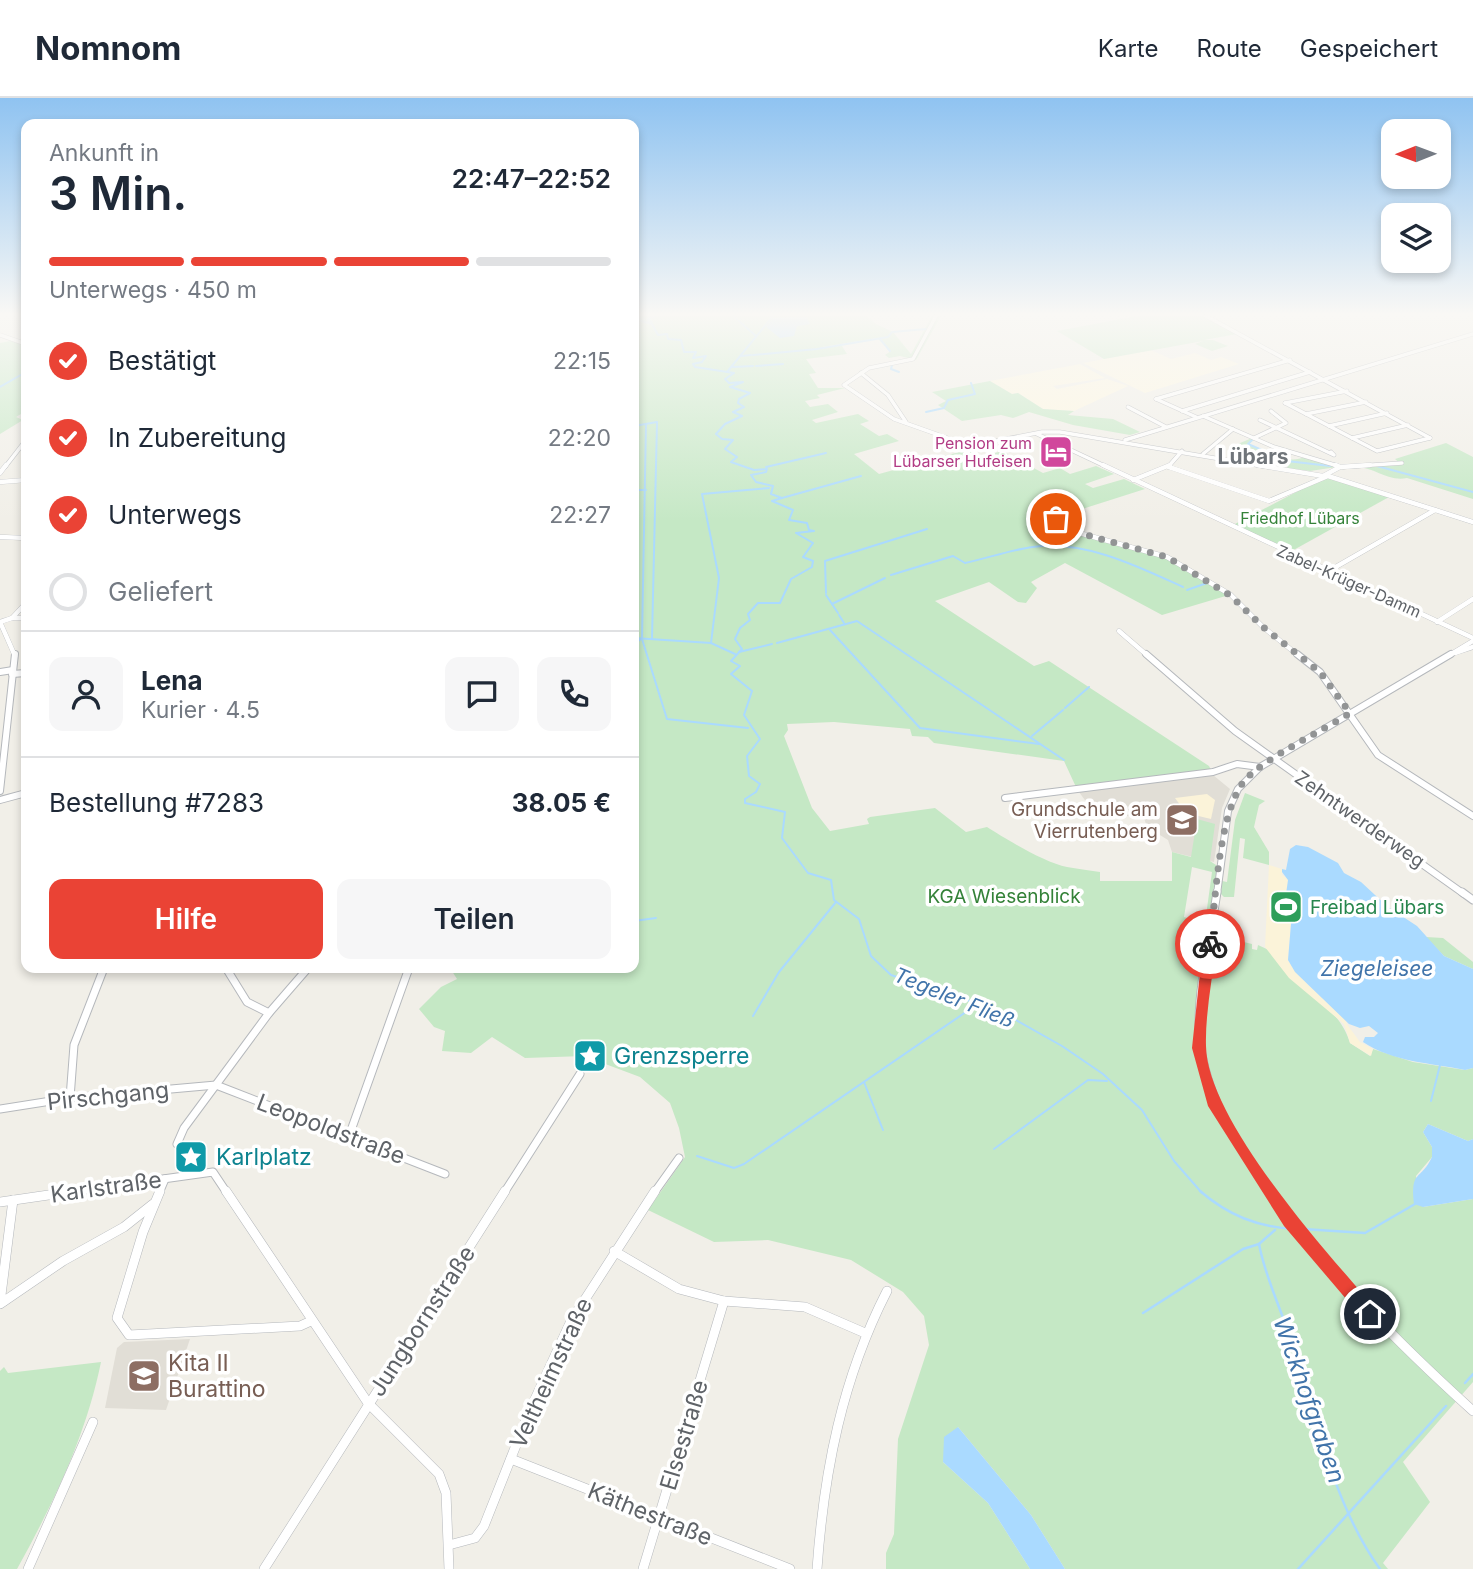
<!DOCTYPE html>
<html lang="de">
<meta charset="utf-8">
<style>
body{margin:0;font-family:Inter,sans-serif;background:#f6f6f7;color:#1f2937;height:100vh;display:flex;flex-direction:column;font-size:26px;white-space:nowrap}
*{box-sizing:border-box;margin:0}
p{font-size:23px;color:#747a83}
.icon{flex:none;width:38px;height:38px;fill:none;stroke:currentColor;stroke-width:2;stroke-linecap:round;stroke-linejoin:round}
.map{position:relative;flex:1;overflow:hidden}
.panel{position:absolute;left:21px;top:21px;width:618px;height:854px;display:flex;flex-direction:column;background:#fff;border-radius:14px;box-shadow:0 4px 10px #0003}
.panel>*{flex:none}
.needle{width:46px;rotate:269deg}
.controls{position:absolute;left:1381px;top:21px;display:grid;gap:14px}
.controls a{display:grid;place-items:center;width:70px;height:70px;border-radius:14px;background:#fff;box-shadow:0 4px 10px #0003;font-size:35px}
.pin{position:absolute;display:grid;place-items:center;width:60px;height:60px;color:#fff;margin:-30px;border:4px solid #fff;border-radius:50%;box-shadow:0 2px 7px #0007}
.courier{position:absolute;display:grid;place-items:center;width:70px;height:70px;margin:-35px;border:5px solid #ea4335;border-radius:50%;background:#fff;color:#222;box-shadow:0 2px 9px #0007}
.summary em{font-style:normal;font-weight:600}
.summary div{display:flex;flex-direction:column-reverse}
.summary{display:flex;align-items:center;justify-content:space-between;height:119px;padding:0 28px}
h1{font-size:46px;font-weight:600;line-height:52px}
.bar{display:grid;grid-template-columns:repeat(4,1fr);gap:10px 7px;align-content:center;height:84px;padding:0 28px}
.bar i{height:9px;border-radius:5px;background:#e0e1e3}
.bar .selected{background:#ea4335}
.bar p{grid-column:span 4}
.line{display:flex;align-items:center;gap:18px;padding:0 28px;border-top:2px solid #e0e1e3}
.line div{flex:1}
.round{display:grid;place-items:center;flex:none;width:74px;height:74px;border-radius:14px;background:#f6f6f7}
ol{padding:0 28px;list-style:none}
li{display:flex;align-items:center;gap:21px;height:77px}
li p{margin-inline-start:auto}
li .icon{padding:7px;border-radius:50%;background:#ea4335;color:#fff;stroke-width:4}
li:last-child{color:#747a83}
li i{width:38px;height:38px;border:4px solid #e0e1e3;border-radius:50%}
.button{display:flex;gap:14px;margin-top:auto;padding:14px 28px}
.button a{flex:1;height:80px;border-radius:14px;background:#ea4335;color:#fff;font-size:28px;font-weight:600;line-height:80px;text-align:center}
.button a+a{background:#f6f6f7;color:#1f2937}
header{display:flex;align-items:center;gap:42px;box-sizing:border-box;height:98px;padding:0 35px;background:#fff;border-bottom:2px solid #e0e1e3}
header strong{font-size:33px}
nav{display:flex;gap:38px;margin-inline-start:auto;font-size:24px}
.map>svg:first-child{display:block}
</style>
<header>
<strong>Nomnom</strong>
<nav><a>Karte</a><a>Route</a><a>Gespeichert</a></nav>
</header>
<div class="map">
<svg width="1473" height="1471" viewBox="0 0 1473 1471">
<rect width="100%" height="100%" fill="#f1efe8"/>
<g fill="#fef7e0">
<path d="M1151 252 1171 261 1195 255 1211 262 1221 259 1239 266 1145 295 1083 265Z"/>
<path d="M1080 266 1105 280 1053 288 1057 291 1107 281 1128 288 1074 313 1043 311 1018 295 1012 296 990 283Z"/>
</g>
<g fill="#e1ded6">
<path d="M1213 677 1230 691 1222 710 1214 764 1172 754 1168 742 1147 729 1143 717 1098 720 1079 694Z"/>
<path d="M190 1241 166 1312 105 1310 117 1250 124 1244Z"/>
</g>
<g fill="#c5e8c5" fill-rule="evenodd">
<path d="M634 218H867L876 226 893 234 911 256 932 218H941L916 262 900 258 889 260 885 257 891 253 877 240 822 249 842 248 847 256 806 261 816 275 809 276 818 290H845L817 297 820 300 805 303 810 309 828 306 838 314 812 322 816 325 858 316 869 323 860 326 879 338 887 336 899 343 854 356 879 376 970 351 974 361 1002 353 1043 375 1060 370 1070 376 1096 368 1114 376 1085 386 1093 390 1124 381 1145 391 1054 420 1076 434 1165 459 1229 497 1162 517 1065 465 1031 484 1037 490 1026 505 1018 504 989 484 935 503 1034 568 1049 563 1209 668 1211 672 1076 689 1064 663 934 645 928 639 912 638 910 631 834 624 787 626 788 632 784 638 812 710 830 733 869 726 867 721 870 719 935 710 966 734 987 729C1006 741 1045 765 1067 769 1077 771 1088 772 1100 774V783H1172V754L1191 759 1197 721 1215 726 1210 763 1216 767V775L1208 829 1215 835 1217 820H1221L1219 838 1252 846V851L1257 852 1258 847 1271 853C1289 893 1337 901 1350 945L1370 958 1373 951 1413 964 1465 972 1473 970V1041L1468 1043 1428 1026 1423 1034 1432 1049V1059L1416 1078 1423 1109 1473 1101V1284L1403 1364 1430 1404 1383 1465 1388 1471H1065L1031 1417 958 1329 943 1364 988 1405 1030 1471H886V1455L894 1436 898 1341 929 1247 924 1218 903 1194 851 1162 768 1142 714 1144 648 1112 685 1059 679 1030 670 1005 640 979 584 958 525 960 492 939 471 955 442 953 445 933 434 929 419 911 441 889 457 881 450 870H634ZM1192 769 1212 774 1205 825 1184 819Z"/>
<path d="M1137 218H1203L1237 236 1204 242H1213L1228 248 1212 253 1195 246 1203 243 1104 261 1057 233Z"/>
<path d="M26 240V313L16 319 23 322 0 336V245Z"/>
<path d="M990 283 1012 296 1018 295 1043 311 1074 313 1068 317 1113 321 1140 334 1130 337 1073 327 1029 314 1013 320 1001 317 962 323 938 307 946 303 932 294Z"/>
<path d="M1252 340 1255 341 1249 346C1267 353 1286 367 1305 359L1337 369 1310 373 1287 370 1289 365 1272 359 1265 366 1266 363 1233 348Z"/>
<path d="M1446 345 1473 359V401L1407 380C1389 384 1375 370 1358 369L1402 367 1395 361Z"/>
<path d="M1325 379 1389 399 1290 454 1233 427Z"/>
<path d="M1245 695 1265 703 1259 707 1254 729 1269 754V767L1243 760 1245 741 1240 740 1234 799H1224L1221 796 1222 783 1227 784 1235 722Z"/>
<path d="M1426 839 1443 840 1473 864V871L1444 858Z"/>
<path d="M101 1264C86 1338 53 1406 17 1471H0V1273L4 1269 8 1275Z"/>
</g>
<g fill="#fbf3d9">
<path d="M1207 696 1215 702 1211 721 1186 715 1175 700Z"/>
<path d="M1269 767 1282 771V777L1288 781 1292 814 1288 862 1308 887 1348 923 1346 925 1360 944 1373 951 1371 958 1350 945 1344 926 1289 880 1265 849Z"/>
</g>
<g fill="#aadaff">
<path d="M773 220 807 219 810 226 797 228 794 238 780 240 766 229Z"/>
<path d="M1296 747 1308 749 1338 765 1344 775 1361 784 1388 809 1417 828 1444 858 1473 871V970L1465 972C1431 965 1393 964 1363 944L1365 939H1374L1378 935 1369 928 1360 930 1349 926 1295 874 1288 862 1292 814 1286 796 1288 782 1282 774V771L1286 772 1290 751Z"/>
<path d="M1428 1026 1468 1043 1473 1041V1101L1423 1109 1414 1106C1410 1071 1421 1083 1432 1059V1049L1423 1034Z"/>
<path d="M958 1329 1031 1417 1065 1471H1030L988 1405 943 1364 944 1339Z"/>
</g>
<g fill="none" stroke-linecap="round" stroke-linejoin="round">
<g stroke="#aadaff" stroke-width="2">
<path d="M656 218 648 221 652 224 641 223 652 226 658 237 667 236 668 241 681 242 684 254H696L693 260 706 258 702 264 693 266 695 269 734 275 725 281 729 285 743 284 730 289 750 295 739 301 738 305 744 309 733 314 742 318 725 326 716 336 722 341 733 342 725 351 737 359 731 364 754 372 767 371 766 374 751 377 756 384 773 388 771 396 782 400 772 403 793 412 789 422 807 425 809 432 814 433 796 435 813 445 803 459 813 463 812 469 791 481 780 505H758L748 516 750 522 740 530 735 541 742 551 731 563 740 568 731 576 752 593 744 617 760 641 747 658 749 678 760 686 756 694 745 701V705L785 714 782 740 808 775 831 782 834 802 859 821 871 858 891 877 1000 913 1062 948 1103 976 1142 1012 1174 1063 1202 1095"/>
<path d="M734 218 737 221"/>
<path d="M739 223 756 238"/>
<path d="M892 234 926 231"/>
<path d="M889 238 891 235"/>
<path d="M880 241 890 253"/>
<path d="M753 257 817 251 888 239"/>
<path d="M741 258 751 257"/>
<path d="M892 267 891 271 899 274"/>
<path d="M756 268 783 266"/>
<path d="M733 269 753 268"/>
<path d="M727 274 773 218"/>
<path d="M0 289 26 274"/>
<path d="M926 314 944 310 948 302 975 296 971 285"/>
<path d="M646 326 642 541 667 621 748 630"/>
<path d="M634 328 657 324 652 541"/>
<path d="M1252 342 1248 346 1287 363 1330 368"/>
<path d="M1377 368 1473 394"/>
<path d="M766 369 826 355"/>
<path d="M634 392H646"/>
<path d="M782 400 861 378"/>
<path d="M891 477 953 458 965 465C988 460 1010 452 1033 449 1085 442 1137 468 1183 489"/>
<path d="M1187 492 1207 485"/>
<path d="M826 495 825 463 927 431"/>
<path d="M826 497 838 515"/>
<path d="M832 506 885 480"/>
<path d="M839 517 844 525"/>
<path d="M830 532 920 630 1039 646"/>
<path d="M634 540 711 545 735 556"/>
<path d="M711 545 719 480 702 396 769 390"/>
<path d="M777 545 857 523 1064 662"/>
<path d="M634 546 641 541"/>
<path d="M739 554 772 546"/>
<path d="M1065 610 1089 589"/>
<path d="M1032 638 1063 612"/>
<path d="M634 823 656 820"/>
<path d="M753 918 779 874 836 804"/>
<path d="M864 984 883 1032"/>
<path d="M1431 1003 1440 967"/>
<path d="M994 1051 1088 982 1107 983"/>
<path d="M697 1058 734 1070 744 1066 979 905"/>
</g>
<g stroke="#aadaff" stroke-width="2.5">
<path d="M1200 1093C1228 1117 1257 1129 1294 1131"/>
<path d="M1303 1131 1365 1135 1415 1106"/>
<path d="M1275 1132 1259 1146C1265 1179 1281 1211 1291 1242 1315 1317 1334 1408 1380 1471"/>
<path d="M1143 1215 1243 1151 1259 1146"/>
<path d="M1465 1285 1473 1276"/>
<path d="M1298 1471 1446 1308"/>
</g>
<defs>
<g id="minor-far4">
<path d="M936 218 913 261 869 270 844 287 894 321 970 348 1042 334H1060L1268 369"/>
<path d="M1206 218 1430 340"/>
<path d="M0 237 26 246"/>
<path d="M861 275 888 297 906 324"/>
<path d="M1156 301 1290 262"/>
<path d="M1156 301 1196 319"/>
<path d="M1285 305 1377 353 1430 340"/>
<path d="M1285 305 1347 293"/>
<path d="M1128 309 1166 329"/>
<path d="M1182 313 1310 274"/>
<path d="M1306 316 1366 304"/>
<path d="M1203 318 1274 349 1338 368"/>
<path d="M1260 322 1334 357 1331 354"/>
<path d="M1329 328 1387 315"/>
<path d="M1037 336 1107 369"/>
<path d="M1254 340 1286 325 1271 313"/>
<path d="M1352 340 1408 327"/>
<path d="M1125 342 1473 236"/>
<path d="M1203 356 1233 331"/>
<path d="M5 369 26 342"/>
<path d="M1168 369 1182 353"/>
<path d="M1343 369 1402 365"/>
</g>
<g id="minor-far3">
<path d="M1103 367 1473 540"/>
<path d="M1257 367 1323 378 1340 369 1370 367"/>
<path d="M1335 367 1338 368"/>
<path d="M1169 369 1269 403 1328 378 1473 424"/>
<path d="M0 375 6 367"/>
<path d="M1133 382 1170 367"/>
<path d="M0 384 26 382"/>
<path d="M1053 419 1079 435 1167 459 1231 497 1263 529 1299 558"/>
<path d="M0 439 26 440"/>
<path d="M1327 474 1435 412"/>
<path d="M12 520H26"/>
<path d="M0 524 15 558"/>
<path d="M0 524 12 520 26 505"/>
<path d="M1437 524 1473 501"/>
<path d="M1119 533 1148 558"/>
<path d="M1455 555 1473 549"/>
<path d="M1448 558 1473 543"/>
</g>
<g id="minor-far2">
<path d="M1146 556 1235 633 1464 796"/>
<path d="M1297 556 1320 574 1378 657 1473 718"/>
<path d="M0 574 13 572"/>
<path d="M12 576 26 575"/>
<path d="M0 693 15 556"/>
<path d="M1005 700 1213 674 1237 666 1260 669"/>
<path d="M0 702 26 695"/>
<path d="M1217 796 1228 713 1238 691 1260 669 1451 556"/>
</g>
<g id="minor-far1">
<path d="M1217 794C1211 837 1199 883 1199 926 1200 991 1235 1044 1271 1095"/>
<path d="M1462 794 1473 802"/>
<path d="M226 870 247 904 269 915"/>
<path d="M70 1000 74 947 104 870"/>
<path d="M0 1011 70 1000 216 987 445 1076"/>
<path d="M349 1038 409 870"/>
<path d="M177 1046 184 1030 269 915 308 870"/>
<path d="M63 1095 213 1074 227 1095"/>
<path d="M159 1095 165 1081"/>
<path d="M504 1095 580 976"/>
<path d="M654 1095 679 1060"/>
</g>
<g id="minor">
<path d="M160 1093 143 1134 117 1220 129 1237 300 1228 311 1223"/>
<path d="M226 1093 368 1305 439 1376 446 1395 449 1471"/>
<path d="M1270 1093C1328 1175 1399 1246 1473 1313"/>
<path d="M0 1104 76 1093"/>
<path d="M614 1153 679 1191 724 1203 805 1209 865 1235"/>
<path d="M4 1203 1 1197 13 1102"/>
<path d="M0 1206 63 1163 124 1129 153 1106"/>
<path d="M511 1361 790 1471"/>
<path d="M449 1447 475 1440 484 1428 530 1312 571 1223 655 1093"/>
<path d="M28 1471 93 1324"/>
<path d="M264 1471 505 1093"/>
<path d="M643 1471 724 1203"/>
<path d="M817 1471C824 1373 842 1281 887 1193"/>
</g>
</defs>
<use href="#minor-far4" stroke="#b5b8bc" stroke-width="4.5"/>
<use href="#minor-far3" stroke="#b5b8bc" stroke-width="5"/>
<use href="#minor-far2" stroke="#b5b8bc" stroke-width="8"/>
<use href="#minor-far1" stroke="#b5b8bc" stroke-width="9"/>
<use href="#minor" stroke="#b5b8bc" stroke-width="10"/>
<use href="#minor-far4" stroke="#fff" stroke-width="3.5"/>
<use href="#minor-far3" stroke="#fff" stroke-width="4.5"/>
<use href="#minor-far2" stroke="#fff" stroke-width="6"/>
<use href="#minor-far1" stroke="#fff" stroke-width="7"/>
<use href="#minor" stroke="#fff" stroke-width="9"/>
</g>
<linearGradient id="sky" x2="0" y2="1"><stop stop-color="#8fc3f1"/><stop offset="0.51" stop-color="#f9f8f5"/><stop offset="1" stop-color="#f9f8f5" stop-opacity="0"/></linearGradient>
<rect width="1473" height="424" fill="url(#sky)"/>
<path fill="#ea4335" d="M1210 842 1216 846C1213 879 1205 915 1206 948 1207 1022 1327 1155 1376 1211V1222H1364L1284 1128 1208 1008 1192 950 1203 846Z"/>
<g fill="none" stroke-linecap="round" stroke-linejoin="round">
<path stroke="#929495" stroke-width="7" stroke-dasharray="0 12.6" d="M1056 421 1079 435 1167 459 1231 498 1263 529 1320 574 1350 615C1324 632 1265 660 1246 681 1218 712 1216 803 1210 846"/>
</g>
<defs>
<symbol id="hotel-square" viewBox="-11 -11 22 22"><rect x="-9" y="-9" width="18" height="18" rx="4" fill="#d1479c" stroke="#fff"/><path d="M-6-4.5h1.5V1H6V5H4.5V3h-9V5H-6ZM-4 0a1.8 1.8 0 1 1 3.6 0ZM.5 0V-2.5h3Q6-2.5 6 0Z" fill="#fff"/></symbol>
<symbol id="school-square" viewBox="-11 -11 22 22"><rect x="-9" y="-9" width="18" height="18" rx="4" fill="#8d6e63" stroke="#fff"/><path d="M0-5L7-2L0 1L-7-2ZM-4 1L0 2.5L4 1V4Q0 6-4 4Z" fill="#fff"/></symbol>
<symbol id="stadium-square" viewBox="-11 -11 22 22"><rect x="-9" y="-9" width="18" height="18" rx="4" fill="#2e9e5b" stroke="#fff"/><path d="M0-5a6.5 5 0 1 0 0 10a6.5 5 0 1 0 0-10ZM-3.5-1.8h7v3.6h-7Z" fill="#fff"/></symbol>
<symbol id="sight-square" viewBox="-11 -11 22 22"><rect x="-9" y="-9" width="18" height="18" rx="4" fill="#0f9aa8" stroke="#fff"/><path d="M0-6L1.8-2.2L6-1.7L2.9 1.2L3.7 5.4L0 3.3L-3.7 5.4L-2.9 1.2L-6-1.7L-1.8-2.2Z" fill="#fff"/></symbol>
</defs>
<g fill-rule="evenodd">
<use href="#hotel-square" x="1037" y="335" width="38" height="38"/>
<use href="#school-square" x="1163" y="703" width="38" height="38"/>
<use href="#stadium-square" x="1267" y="790" width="38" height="38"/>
<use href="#sight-square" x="571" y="939" width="38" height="38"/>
<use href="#sight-square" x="172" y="1040" width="38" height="38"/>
<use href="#school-square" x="125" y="1259" width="38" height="38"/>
</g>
<g text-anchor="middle" stroke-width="7" stroke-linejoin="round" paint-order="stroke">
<g font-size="16" fill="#b23c85" stroke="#fff" text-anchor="end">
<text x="1032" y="351">Pension zum<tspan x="1032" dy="18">Lübarser Hufeisen</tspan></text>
</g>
<g font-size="16" fill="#348238" stroke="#fff">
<text x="1300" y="426">Friedhof Lübars</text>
</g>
<g font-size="16" fill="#5f6368" stroke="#fff">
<text transform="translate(1349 483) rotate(24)" y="6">Zabel-Krüger-Damm</text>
</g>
<g font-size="19" fill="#785e54" stroke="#fff" text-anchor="end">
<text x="1158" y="718">Grundschule am<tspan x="1158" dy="22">Vierrutenberg</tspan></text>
</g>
<g font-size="19" fill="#5f6368" stroke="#fff">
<text transform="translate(1360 721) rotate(35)" y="7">Zehntwerderweg</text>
</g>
<g font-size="19" fill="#348238" stroke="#fff">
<text x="1004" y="805">KGA Wiesenblick</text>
</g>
<g font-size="19" fill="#27864d" stroke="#fff" text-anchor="start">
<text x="1310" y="816">Freibad Lübars</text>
</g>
<g font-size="21" font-weight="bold" fill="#70757a" stroke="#fff">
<text x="1253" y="366">Lübars</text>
</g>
<g font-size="21" font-style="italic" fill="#4174aa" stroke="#fff">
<text x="1377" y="878">Ziegeleisee</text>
<text transform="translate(954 900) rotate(22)" y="7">Tegeler Fließ</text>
</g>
<g font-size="23" fill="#0d838f" stroke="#fff" text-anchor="start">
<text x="614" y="966">Grenzsperre</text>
<text x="216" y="1067">Karlplatz</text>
</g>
<g font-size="23" fill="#5f6368" stroke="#fff">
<text transform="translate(108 998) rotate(-6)" y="8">Pirschgang</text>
<text transform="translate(331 1031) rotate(21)" y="8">Leopoldstraße</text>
<text transform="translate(106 1089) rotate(-8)" y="8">Karlstraße</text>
<text transform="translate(422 1223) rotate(-57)" y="8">Jungbornstraße</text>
<text transform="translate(551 1275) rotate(-65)" y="8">Veltheimstraße</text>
<text transform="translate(684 1337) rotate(-73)" y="8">Elsestraße</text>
<text transform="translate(650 1416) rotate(22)" y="8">Käthestraße</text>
</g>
<g font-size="23" fill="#785e54" stroke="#fff" text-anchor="start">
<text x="168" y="1273">Kita II<tspan x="168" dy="26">Burattino</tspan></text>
</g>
<g font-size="24" font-style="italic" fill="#4174aa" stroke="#fff">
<text transform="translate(1309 1302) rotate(71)" y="8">Wickhofgraben</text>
</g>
</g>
</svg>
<div class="controls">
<a><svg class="needle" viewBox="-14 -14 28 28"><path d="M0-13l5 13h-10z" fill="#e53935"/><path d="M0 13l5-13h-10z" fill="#747a83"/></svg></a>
<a><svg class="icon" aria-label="layers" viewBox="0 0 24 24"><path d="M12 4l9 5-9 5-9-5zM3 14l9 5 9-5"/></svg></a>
</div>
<div class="pin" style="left:1056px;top:421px;background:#ea580c"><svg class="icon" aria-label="bag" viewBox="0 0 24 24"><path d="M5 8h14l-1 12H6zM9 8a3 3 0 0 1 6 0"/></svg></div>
<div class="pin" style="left:1370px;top:1216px;background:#1f2937"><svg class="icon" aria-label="home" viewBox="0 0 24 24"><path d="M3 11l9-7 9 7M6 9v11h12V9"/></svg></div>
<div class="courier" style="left:1210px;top:846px"><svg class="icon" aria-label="bike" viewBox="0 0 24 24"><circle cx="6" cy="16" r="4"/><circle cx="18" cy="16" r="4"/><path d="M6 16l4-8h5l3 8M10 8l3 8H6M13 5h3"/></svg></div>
<section class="panel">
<div class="summary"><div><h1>3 Min.</h1><p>Ankunft in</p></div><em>22:47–22:52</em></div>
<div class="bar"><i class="selected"></i><i class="selected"></i><i class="selected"></i><i></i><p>Unterwegs · 450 m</p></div>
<ol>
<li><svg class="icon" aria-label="check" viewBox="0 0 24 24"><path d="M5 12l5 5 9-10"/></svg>Bestätigt<p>22:15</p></li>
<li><svg class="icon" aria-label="check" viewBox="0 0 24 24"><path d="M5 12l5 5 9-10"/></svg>In Zubereitung<p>22:20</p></li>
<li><svg class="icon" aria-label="check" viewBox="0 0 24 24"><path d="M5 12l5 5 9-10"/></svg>Unterwegs<p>22:27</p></li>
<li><i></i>Geliefert</li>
</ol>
<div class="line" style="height:126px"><a class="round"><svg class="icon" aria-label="person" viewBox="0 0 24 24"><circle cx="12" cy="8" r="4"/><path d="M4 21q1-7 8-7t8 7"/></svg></a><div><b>Lena</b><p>Kurier · 4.5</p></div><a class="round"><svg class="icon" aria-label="chat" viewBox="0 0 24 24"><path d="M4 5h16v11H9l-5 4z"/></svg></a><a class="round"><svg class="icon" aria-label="phone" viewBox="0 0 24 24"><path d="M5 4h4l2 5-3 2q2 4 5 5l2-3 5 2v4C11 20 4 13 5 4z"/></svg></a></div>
<div class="line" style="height:91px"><div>Bestellung #7283</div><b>38.05 €</b></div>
<div class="button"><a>Hilfe</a><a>Teilen</a></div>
</section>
</div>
